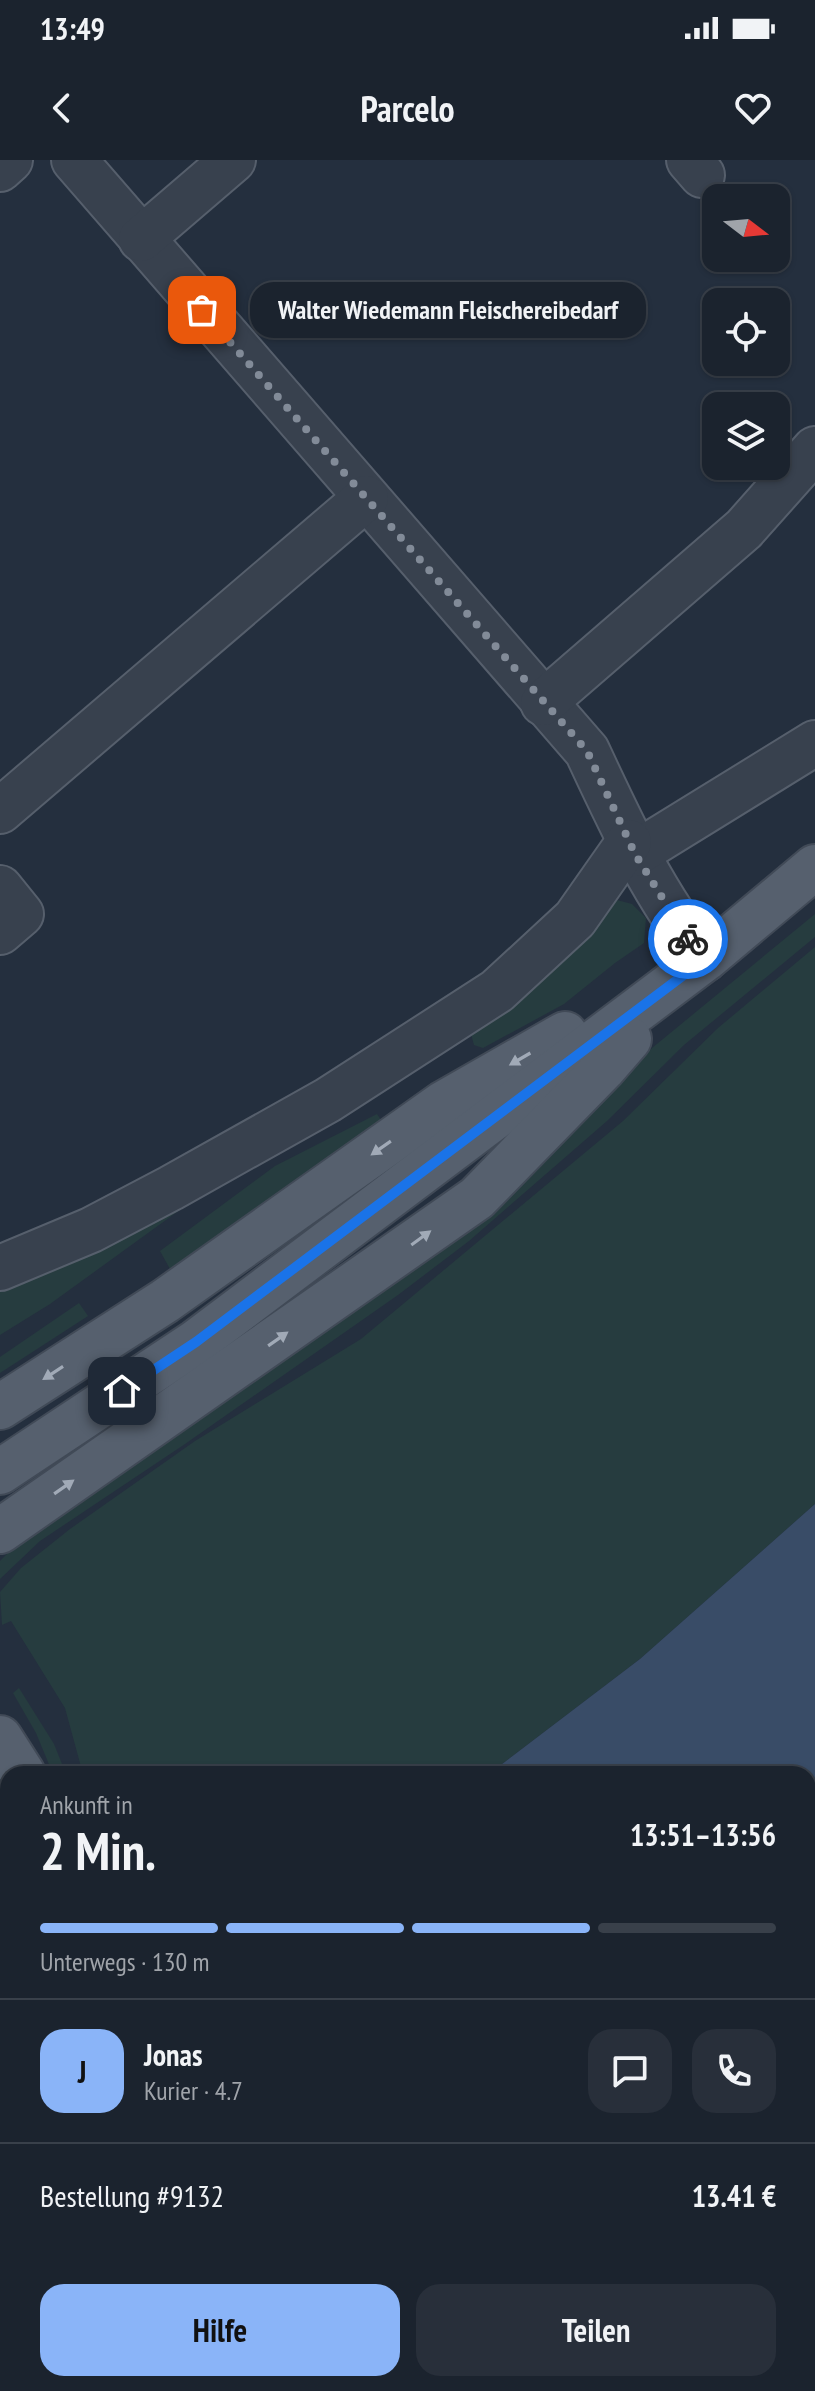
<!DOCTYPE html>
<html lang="de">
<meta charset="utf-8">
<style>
body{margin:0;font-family:"PT Sans Narrow",sans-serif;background:#282f3a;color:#f1f3f6;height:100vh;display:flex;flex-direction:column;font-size:30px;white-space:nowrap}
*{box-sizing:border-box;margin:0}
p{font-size:26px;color:#a0a4aa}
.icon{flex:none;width:44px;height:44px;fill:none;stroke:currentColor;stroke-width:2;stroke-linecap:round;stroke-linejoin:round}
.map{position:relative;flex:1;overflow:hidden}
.panel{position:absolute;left:0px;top:1606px;width:816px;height:626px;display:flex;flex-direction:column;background:#1b232e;border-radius:24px 24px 0 0;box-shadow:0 2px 6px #0004,0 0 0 2px #39404a}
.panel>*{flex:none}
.needle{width:52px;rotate:106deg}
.buttons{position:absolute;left:702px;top:24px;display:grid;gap:16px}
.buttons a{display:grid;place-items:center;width:88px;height:88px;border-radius:16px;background:#1b232e;box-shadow:0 2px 6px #0004,0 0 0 2px #39404a;font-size:40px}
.pin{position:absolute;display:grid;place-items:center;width:68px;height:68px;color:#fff;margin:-34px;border-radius:16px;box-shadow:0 4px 12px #0006}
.courier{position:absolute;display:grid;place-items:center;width:80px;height:80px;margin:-40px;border:6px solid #1a73e8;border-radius:50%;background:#fff;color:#222;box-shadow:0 2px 10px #0007}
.bubble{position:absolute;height:56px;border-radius:24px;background:#1b232e;box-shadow:0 2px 6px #0004,0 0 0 2px #39404a;font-size:26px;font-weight:600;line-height:56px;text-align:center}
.overview em{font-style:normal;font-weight:600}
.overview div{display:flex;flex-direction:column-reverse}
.overview{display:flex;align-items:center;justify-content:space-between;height:136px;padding:0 40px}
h1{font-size:52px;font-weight:600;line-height:60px}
.bar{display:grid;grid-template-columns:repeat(4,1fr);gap:12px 8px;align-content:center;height:96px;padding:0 40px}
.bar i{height:10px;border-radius:6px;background:#39404a}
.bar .on{background:#8ab4f8}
.bar p{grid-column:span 4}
.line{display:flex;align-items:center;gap:20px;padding:0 40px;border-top:2px solid #39404a}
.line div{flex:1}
.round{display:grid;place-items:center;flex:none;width:84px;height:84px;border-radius:24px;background:#282f3a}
.action{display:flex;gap:16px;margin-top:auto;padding:16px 40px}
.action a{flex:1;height:92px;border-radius:24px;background:#8ab4f8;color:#111;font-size:32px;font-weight:600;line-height:92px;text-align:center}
.action a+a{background:#282f3a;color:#f1f3f6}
.status{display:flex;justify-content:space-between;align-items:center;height:56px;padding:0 40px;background:#1b232e;direction:ltr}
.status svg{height:22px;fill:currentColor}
header{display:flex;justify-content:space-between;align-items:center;height:104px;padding:0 40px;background:#1b232e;font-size:36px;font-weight:600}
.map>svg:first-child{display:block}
</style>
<div class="status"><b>13:49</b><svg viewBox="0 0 49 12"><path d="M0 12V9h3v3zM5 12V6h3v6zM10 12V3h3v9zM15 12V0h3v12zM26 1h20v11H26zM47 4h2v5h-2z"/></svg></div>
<header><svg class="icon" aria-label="back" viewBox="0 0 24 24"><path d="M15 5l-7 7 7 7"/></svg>Parcelo<svg class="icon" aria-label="heart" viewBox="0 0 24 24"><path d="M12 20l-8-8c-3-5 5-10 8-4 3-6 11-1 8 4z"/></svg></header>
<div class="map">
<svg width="815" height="2231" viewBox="0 0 815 2231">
<rect width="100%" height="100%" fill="#242f3e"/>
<g fill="#263c3f">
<path d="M613 739 632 744 646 758 644 783 615 803 564 844 483 888 474 885 471 874Z"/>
<path d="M815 754V777L684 885 607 961 469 1081 398 1135 185 1284 40 1381 0 1419V1401L18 1383 601 930Z"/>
<path d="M815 787V1344L640 1499 489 1614H83L65 1548 11 1461 2 1465 0 1432 21 1408 70 1369 195 1281 361 1179 623 961 718 868Z"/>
<path d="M377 954 383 963 229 1075 170 1109 160 1091 275 1006Z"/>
<path d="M275 981 50 1144 0 1175V1121Z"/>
<path d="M79 1143 88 1156 0 1213V1197Z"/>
<path d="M19 1528 54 1584 66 1614H53L36 1573 13 1533Z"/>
<path d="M0 1786 8 1797V1961L0 1965Z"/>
<path d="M815 1852V2088L808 2094V1858Z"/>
<path d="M815 2123V2231H657L667 2224H808V2127Z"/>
<path d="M529 2224H653L644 2231H533Z"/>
</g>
<g fill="#394c67">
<path d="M815 1344V1849L808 1855V1614H489L640 1499Z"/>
<path d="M8 1961V2224H343L333 2231H0V1965Z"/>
</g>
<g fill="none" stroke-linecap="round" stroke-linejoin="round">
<defs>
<g id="minor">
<path d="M74 0 587 591C621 664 654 736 705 799"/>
<path d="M689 0 702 15"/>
<path d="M0 9 10 0"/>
<path d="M141 79 233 0"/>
<path d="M543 543 744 369 815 289"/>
<path d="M0 651 366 338"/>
<path d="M635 694 815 583"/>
<path d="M0 728 21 754 0 772"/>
<path d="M0 1108 91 1070 171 1028 328 940 497 831 575 759 629 682"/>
</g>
<g id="major">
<path d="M0 1247 165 1141 444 943 565 874"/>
<path d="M0 1312 196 1182 705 799 815 707"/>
<path d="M0 1371 477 1038 603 909 629 879"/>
<path d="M0 1578 23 1614"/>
<path d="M0 1685 8 1696"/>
<path d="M393 2224 398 2231"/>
<path d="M461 2224 466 2231"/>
</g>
</defs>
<use href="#minor" stroke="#565f6c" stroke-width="48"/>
<use href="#major" stroke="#414a57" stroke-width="48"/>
<use href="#minor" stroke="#38414e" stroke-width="44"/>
<use href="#major" stroke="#56606e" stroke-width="44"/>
</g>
<defs><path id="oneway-solid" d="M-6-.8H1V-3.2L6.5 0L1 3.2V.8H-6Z" transform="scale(2)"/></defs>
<g fill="#a1aab7">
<use href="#oneway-solid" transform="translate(520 899) rotate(150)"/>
<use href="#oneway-solid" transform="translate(381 988) rotate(145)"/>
<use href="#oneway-solid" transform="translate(421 1078) rotate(-36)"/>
<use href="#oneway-solid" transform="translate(278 1179) rotate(-35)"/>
<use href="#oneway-solid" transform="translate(53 1213) rotate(147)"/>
<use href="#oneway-solid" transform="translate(64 1327) rotate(-35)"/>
</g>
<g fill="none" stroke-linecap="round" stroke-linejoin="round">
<path stroke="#828b98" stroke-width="8" stroke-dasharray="0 14.4" d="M202 150 587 591 635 694 688 779"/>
<path stroke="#1a73e8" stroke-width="10" d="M122 1231 196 1182 705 799 688 779"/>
</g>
</svg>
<div class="buttons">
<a><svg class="needle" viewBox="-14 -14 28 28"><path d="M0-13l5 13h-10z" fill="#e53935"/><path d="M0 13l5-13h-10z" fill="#a0a4aa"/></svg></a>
<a><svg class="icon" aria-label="locate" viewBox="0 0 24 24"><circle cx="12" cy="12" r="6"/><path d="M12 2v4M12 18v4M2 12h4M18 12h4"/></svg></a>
<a><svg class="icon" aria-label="layers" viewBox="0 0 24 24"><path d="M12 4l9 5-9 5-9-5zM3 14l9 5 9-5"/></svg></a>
</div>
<div class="pin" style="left:202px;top:150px;background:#ea580c"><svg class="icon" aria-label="bag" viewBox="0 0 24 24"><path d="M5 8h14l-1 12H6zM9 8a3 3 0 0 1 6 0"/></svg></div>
<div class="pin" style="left:122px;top:1231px;background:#1f2937"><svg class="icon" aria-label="home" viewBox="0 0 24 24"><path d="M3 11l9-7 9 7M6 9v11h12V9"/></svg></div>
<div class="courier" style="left:688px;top:779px"><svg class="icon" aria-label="bike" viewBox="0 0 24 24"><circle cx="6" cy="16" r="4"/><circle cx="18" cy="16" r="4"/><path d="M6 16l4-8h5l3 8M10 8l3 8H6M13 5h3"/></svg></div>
<div class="bubble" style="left:250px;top:122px;width:396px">Walter Wiedemann Fleischereibedarf</div>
<section class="panel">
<div class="overview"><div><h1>2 Min.</h1><p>Ankunft in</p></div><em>13:51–13:56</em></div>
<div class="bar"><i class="on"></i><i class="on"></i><i class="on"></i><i></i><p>Unterwegs · 130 m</p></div>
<div class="line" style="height:144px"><b class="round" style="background:#8ab4f8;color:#111">J</b><div><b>Jonas</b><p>Kurier · 4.7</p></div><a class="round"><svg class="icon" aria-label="chat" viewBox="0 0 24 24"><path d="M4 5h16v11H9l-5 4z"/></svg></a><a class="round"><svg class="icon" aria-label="phone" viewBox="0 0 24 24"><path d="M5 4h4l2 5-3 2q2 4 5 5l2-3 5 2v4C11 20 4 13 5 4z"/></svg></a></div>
<div class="line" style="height:104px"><div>Bestellung #9132</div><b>13.41 €</b></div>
<div class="action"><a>Hilfe</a><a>Teilen</a></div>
</section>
</div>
